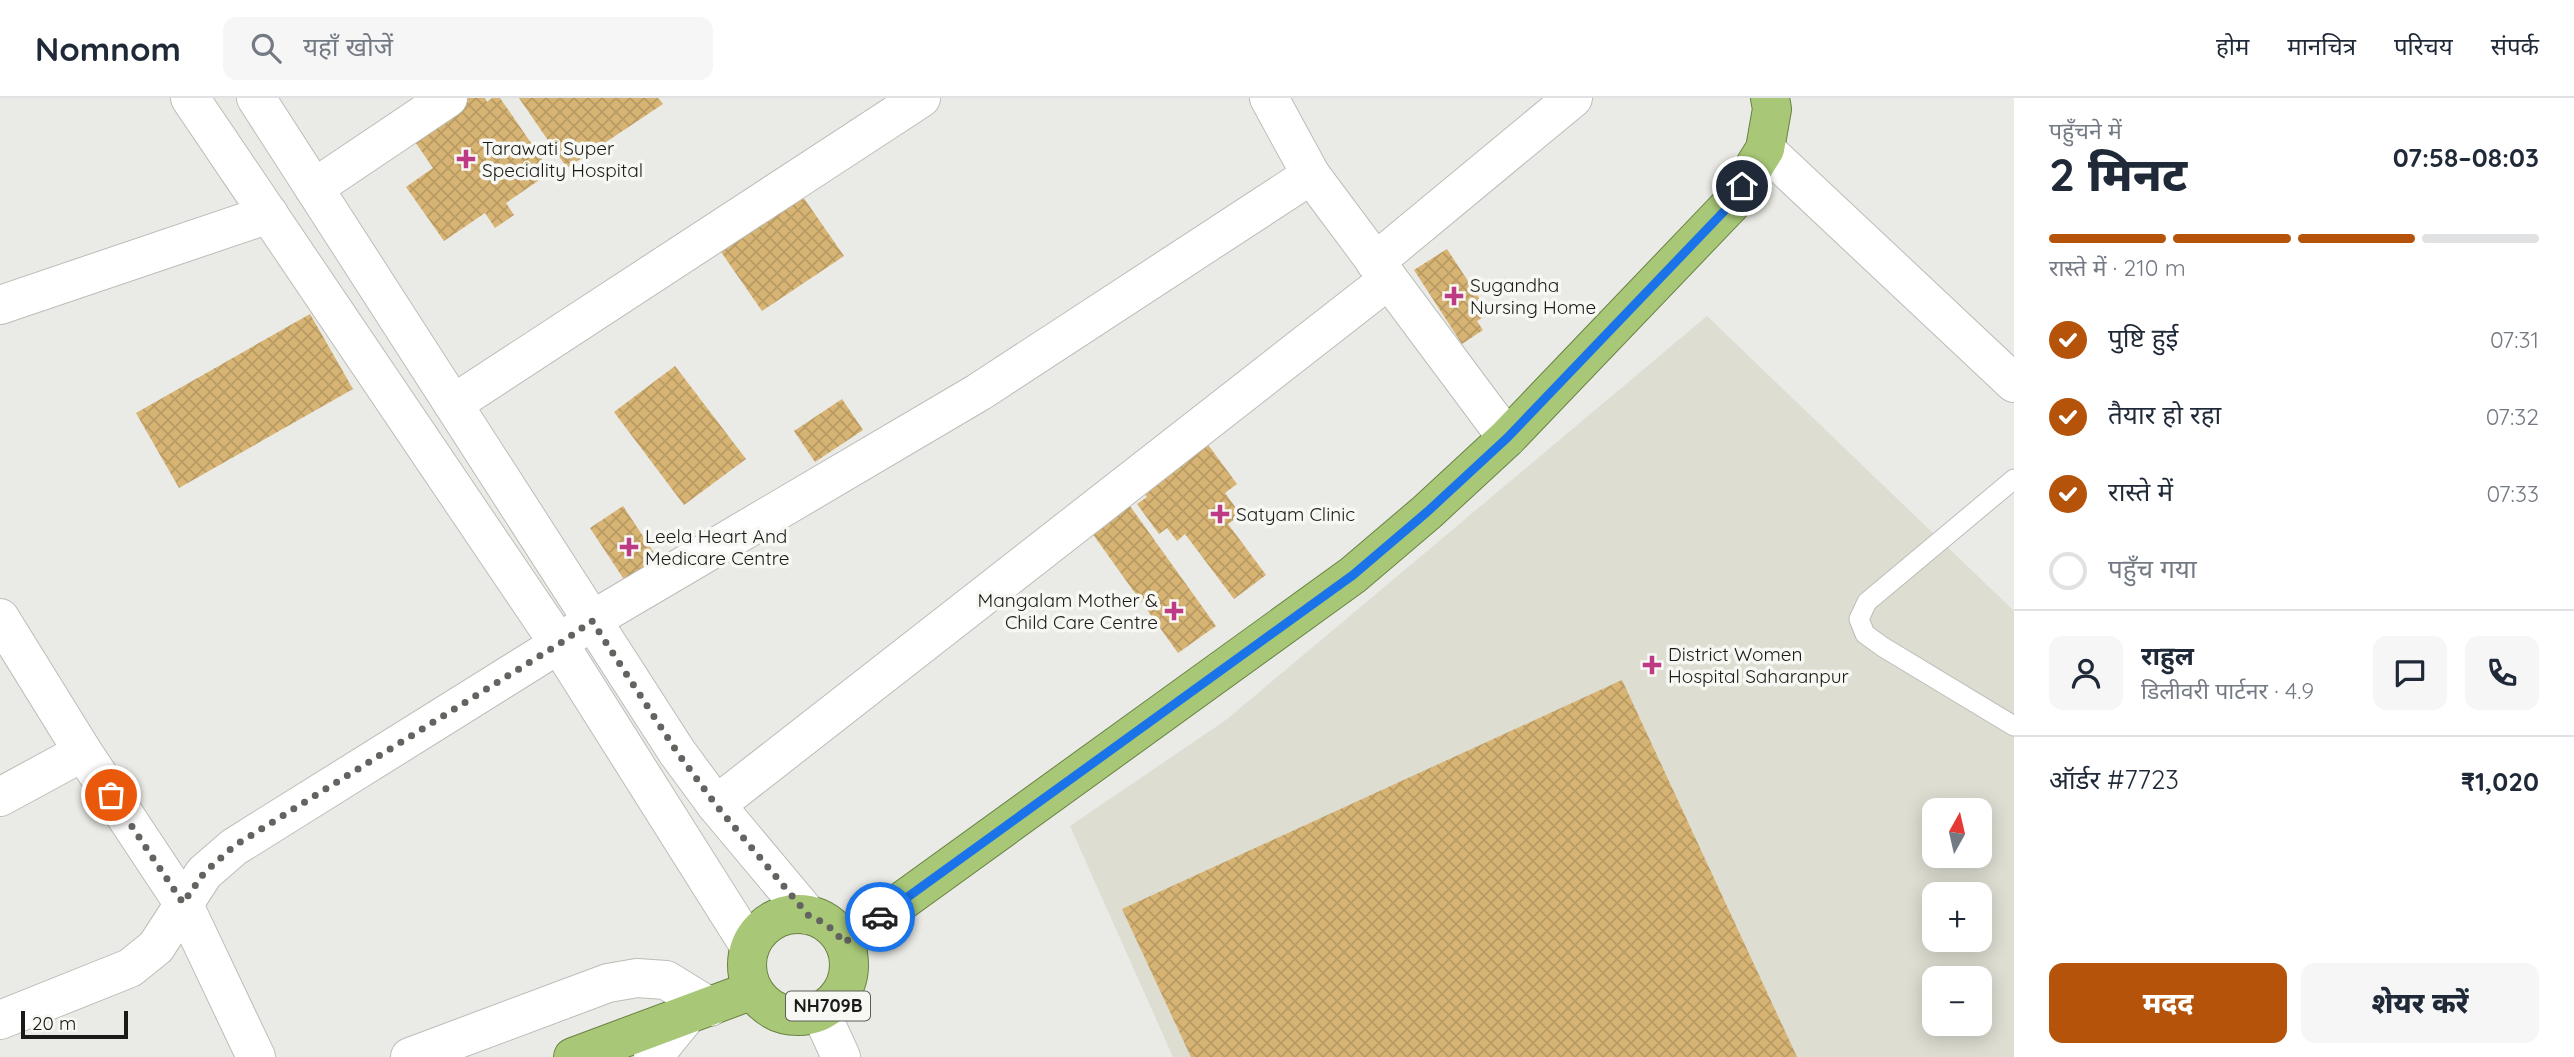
<!DOCTYPE html>
<html lang="hi">
<meta charset="utf-8">
<style>
body{margin:0;font-family:Quicksand,"Noto Sans Devanagari",sans-serif;background:#f6f6f7;color:#1f2937;height:100vh;display:flex;flex-direction:column;font-size:26px;white-space:nowrap}
*{box-sizing:border-box;margin:0}
p{font-size:23px;color:#747a83}
.icon{flex:none;width:38px;height:38px;fill:none;stroke:currentColor;stroke-width:2;stroke-linecap:round;stroke-linejoin:round}
.map{position:relative;flex:1;overflow:hidden}
.details{display:flex;flex-direction:column;background:#fff;width:560px}
.details>*{flex:none}
.needle{width:46px;rotate:8deg}
.tools{position:absolute;left:1922px;top:700px;display:grid;gap:14px}
.tools a{display:grid;place-items:center;width:70px;height:70px;border-radius:14px;background:#fff;box-shadow:0 4px 18px #0003;font-size:35px}
.scale{position:absolute;left:21px;bottom:18px;width:107px;box-sizing:border-box;padding-left:7px;border:4px solid #1a1a18;border-top:0;font-size:19px;line-height:24px;white-space:nowrap;color:#1a1a18;-webkit-text-stroke:5px #f7f7f3;paint-order:stroke}
.pin{position:absolute;display:grid;place-items:center;width:60px;height:60px;color:#fff;margin:-30px;border:4px solid #fff;border-radius:50%;box-shadow:0 2px 7px #0007}
.courier{position:absolute;display:grid;place-items:center;width:70px;height:70px;margin:-35px;border:5px solid #1a73e8;border-radius:50%;background:#fff;color:#222;box-shadow:0 2px 9px #0007}
.summary em{font-style:normal;font-weight:800}
.summary div{display:flex;flex-direction:column-reverse}
.summary{display:flex;align-items:center;justify-content:space-between;height:119px;padding:0 35px}
h1{font-size:46px;font-weight:800;line-height:52px}
.bar{display:grid;grid-template-columns:repeat(4,1fr);gap:10px 7px;align-content:center;height:84px;padding:0 35px}
.bar i{height:9px;border-radius:5px;background:#e0e1e3}
.bar .current{background:#b45309}
.bar p{grid-column:span 4}
.line{display:flex;align-items:center;gap:18px;padding:0 35px;border-top:2px solid #e0e1e3}
.line div{flex:1}
.round{display:grid;place-items:center;flex:none;width:74px;height:74px;border-radius:14px;background:#f6f6f7}
ol{padding:0 35px;list-style:none}
li{display:flex;align-items:center;gap:21px;height:77px}
li p{margin-inline-start:auto}
li .icon{padding:7px;border-radius:50%;background:#b45309;color:#fff;stroke-width:4}
li:last-child{color:#747a83}
li i{width:38px;height:38px;border:4px solid #e0e1e3;border-radius:50%}
.button{display:flex;gap:14px;margin-top:auto;padding:14px 35px}
.button a{flex:1;height:80px;border-radius:14px;background:#b45309;color:#fff;font-size:28px;font-weight:800;line-height:80px;text-align:center}
.button a+a{background:#f6f6f7;color:#1f2937}
header{display:flex;align-items:center;gap:42px;box-sizing:border-box;height:98px;padding:0 35px;background:#fff;border-bottom:2px solid #e0e1e3}
header strong{font-size:33px}
nav{display:flex;gap:38px;margin-inline-start:auto;font-size:24px}
.search{width:490px;height:63px;background:#f6f6f7;display:flex;align-items:center;gap:18px;box-sizing:border-box;padding:0 24px;border-radius:14px;color:#747a83;font-size:26px}
main{display:flex;flex:1;min-height:0}
.map>svg:first-child{display:block}
</style>
<header>
<strong>Nomnom</strong>
<div class="search"><svg class="icon" aria-label="search" viewBox="0 0 24 24"><circle cx="10" cy="10" r="6"/><path d="M15 15l6 6"/></svg>यहाँ खोजें</div>
<nav><a>होम</a><a>मानचित्र</a><a>परिचय</a><a>संपर्क</a></nav>
</header>
<main>
<div class="map">
<svg width="2014" height="959" viewBox="0 0 2014 959">
<defs>
<pattern id="building-cross-hatch" width="8" height="8" patternUnits="userSpaceOnUse" patternTransform="scale(1.75)"><rect width="8" height="8" fill="#d7b473"/><path d="M0 0l8 8M0 8l8-8" fill="none" stroke="#b89a63"/></pattern>
</defs>
<rect width="100%" height="100%" fill="#eaeae6"/>
<path fill="#deddd2" fill-rule="evenodd" d="M1707 218 2014 513V959H1173L1070 728 1226 622ZM1934 712H1979V758H1934ZM1934 796H1979V842H1934ZM1934 880H1979V926H1934Z"/>
<g fill="url(#building-cross-hatch)">
<path d="M467 0H485L487 4 492 0H500L551 74 506 105 514 117 495 130 485 115 444 143 406 89 433 70 411 38Z"/>
<path d="M519 0H658L663 6 567 70Z"/>
<path d="M801 96 844 158 762 213 719 151Z"/>
<path d="M1447 151 1489 215 1477 223 1483 232 1462 246 1414 172Z"/>
<path d="M310 216 353 291 179 390 136 315Z"/>
<path d="M675 268 746 361 684 407 614 314Z"/>
<path d="M842 301 863 332 815 364 794 333Z"/>
<path d="M1206 344 1237 386 1225 395 1241 417 1228 426 1266 477 1234 501 1185 436 1177 443 1167 430 1159 436 1137 406 1147 399 1141 392Z"/>
<path d="M1125 401 1216 528 1178 555 1087 428Z"/>
<path d="M623 408 662 467 629 489 590 430Z"/>
<path d="M1622 582 1797 959H1191L1122 811Z"/>
</g>
<g fill="none" stroke-linecap="round" stroke-linejoin="round">
<defs>
<path id="service" d="M2014 381 1867 504 1859 521 1865 536 1883 549 2014 628"/>
<g id="minor">
<path d="M1269 0 1311 77 1507 340"/>
<path d="M1765 51 2014 285"/>
<path d="M314 90 448 0"/>
<path d="M1375 164 1573 0"/>
<path d="M0 207 269 116"/>
<path d="M453 306 921 0"/>
<path d="M0 520 83 654 183 805 256 959"/>
<path d="M0 699 83 654"/>
<path d="M716 707 1388 182"/>
<path d="M0 922 130 870 156 849 204 775 234 749 559 546 592 522 979 294 1311 77"/>
<path d="M410 959 608 885 637 880 666 882 710 909"/>
<path d="M653 959 687 917"/>
</g>
<g id="tertiary">
<path d="M190 0 559 546 750 849"/>
<path d="M256 0 677 654 716 707 808 817"/>
<path d="M820 913 841 959"/>
</g>
<g id="trunk">
<circle cx="798" cy="867" r="51"/>
<path d="M844 845 1353 477 1427 414 1507 340 1731 106 1765 51 1772 11 1770 0"/>
<path d="M573 959 753 892"/>
</g>
</defs>
<use href="#service" stroke="#bcbcb8" stroke-width="21"/>
<use href="#minor" stroke="#bcbcb8" stroke-width="40"/>
<use href="#tertiary" stroke="#bcbcb8" stroke-width="40"/>
<use href="#trunk" stroke="#688241" stroke-width="40"/>
<use href="#service" stroke="#fff" stroke-width="19"/>
<use href="#minor" stroke="#fff" stroke-width="38"/>
<use href="#tertiary" stroke="#fff" stroke-width="38"/>
<use href="#trunk" stroke="#a8c878" stroke-width="38"/>
</g>
<g fill="none" stroke-linecap="round" stroke-linejoin="round">
<path stroke="#636360" stroke-width="7" stroke-dasharray="0 12.6" d="M111 697 183 805 204 775 234 748 559 546 592 523 677 654 716 707 808 817C824 824 834 831 844 845L880 819"/>
<path stroke="#1a73e8" stroke-width="9" d="M880 819 1353 477 1427 414 1507 340 1731 106 1742 88"/>
</g>
<g fill="#bd3b84" stroke="#f7f7f3" stroke-width="2.5">
<path d="M462.5 50.5h7v7h7v7h-7v7h-7v-7h-7v-7h7z"/>
<path d="M1450.5 187.5h7v7h7v7h-7v7h-7v-7h-7v-7h7z"/>
<path d="M1216.5 405.5h7v7h7v7h-7v7h-7v-7h-7v-7h7z"/>
<path d="M625.5 438.5h7v7h7v7h-7v7h-7v-7h-7v-7h7z"/>
<path d="M1170.5 502.5h7v7h7v7h-7v7h-7v-7h-7v-7h7z"/>
<path d="M1648.5 556.5h7v7h7v7h-7v7h-7v-7h-7v-7h7z"/>
</g>
<g text-anchor="middle" stroke-width="7" stroke-linejoin="round" paint-order="stroke">
<rect fill="#f7f7f3" stroke="#5c5c5a" stroke-width="2" x="786" y="893.5" width="84" height="29" rx="5"/>
<g font-size="18" font-weight="bold" fill="#1a1a18">
<text x="828" y="914">NH709B</text>
</g>
<g font-size="19" fill="#1a1a18" stroke="#f7f7f3" text-anchor="start">
<text x="482" y="57">Tarawati Super<tspan x="482" dy="22">Speciality Hospital</tspan></text>
<text x="1470" y="194">Sugandha<tspan x="1470" dy="22">Nursing Home</tspan></text>
<text x="1236" y="423">Satyam Clinic</text>
<text x="645" y="445">Leela Heart And<tspan x="645" dy="22">Medicare Centre</tspan></text>
<text x="1158" y="509" text-anchor="end">Mangalam Mother &amp;<tspan x="1158" dy="22">Child Care Centre</tspan></text>
<text x="1668" y="563">District Women<tspan x="1668" dy="22">Hospital Saharanpur</tspan></text>
</g>
</g>
</svg>
<div class="tools">
<a><svg class="needle" viewBox="-14 -14 28 28"><path d="M0-13l5 13h-10z" fill="#e53935"/><path d="M0 13l5-13h-10z" fill="#747a83"/></svg></a>
<a>+</a>
<a>−</a>
</div>
<div class="scale">20 m</div>
<div class="pin" style="left:111px;top:697px;background:#ea580c"><svg class="icon" aria-label="bag" viewBox="0 0 24 24"><path d="M5 8h14l-1 12H6zM9 8a3 3 0 0 1 6 0"/></svg></div>
<div class="pin" style="left:1742px;top:88px;background:#1f2937"><svg class="icon" aria-label="home" viewBox="0 0 24 24"><path d="M3 11l9-7 9 7M6 9v11h12V9"/></svg></div>
<div class="courier" style="left:880px;top:819px"><svg class="icon" aria-label="car" viewBox="0 0 24 24"><path d="M5 17H2v-5l4-1 3-4h7l3 4 3 1v5h-3M9 17h6M6 11h13"/><circle cx="7" cy="17" r="2"/><circle cx="17" cy="17" r="2"/></svg></div>
</div>
<section class="details">
<div class="summary"><div><h1>2 मिनट</h1><p>पहुँचने में</p></div><em>07:58–08:03</em></div>
<div class="bar"><i class="current"></i><i class="current"></i><i class="current"></i><i></i><p>रास्ते में · 210 m</p></div>
<ol>
<li><svg class="icon" aria-label="check" viewBox="0 0 24 24"><path d="M5 12l5 5 9-10"/></svg>पुष्टि हुई<p>07:31</p></li>
<li><svg class="icon" aria-label="check" viewBox="0 0 24 24"><path d="M5 12l5 5 9-10"/></svg>तैयार हो रहा<p>07:32</p></li>
<li><svg class="icon" aria-label="check" viewBox="0 0 24 24"><path d="M5 12l5 5 9-10"/></svg>रास्ते में<p>07:33</p></li>
<li><i></i>पहुँच गया</li>
</ol>
<div class="line" style="height:126px"><a class="round"><svg class="icon" aria-label="person" viewBox="0 0 24 24"><circle cx="12" cy="8" r="4"/><path d="M4 21q1-7 8-7t8 7"/></svg></a><div><b>राहुल</b><p>डिलीवरी पार्टनर · 4.9</p></div><a class="round"><svg class="icon" aria-label="chat" viewBox="0 0 24 24"><path d="M4 5h16v11H9l-5 4z"/></svg></a><a class="round"><svg class="icon" aria-label="phone" viewBox="0 0 24 24"><path d="M5 4h4l2 5-3 2q2 4 5 5l2-3 5 2v4C11 20 4 13 5 4z"/></svg></a></div>
<div class="line" style="height:91px"><div>ऑर्डर #7723</div><b>₹1,020</b></div>
<div class="button"><a>मदद</a><a>शेयर करें</a></div>
</section>
</main>
